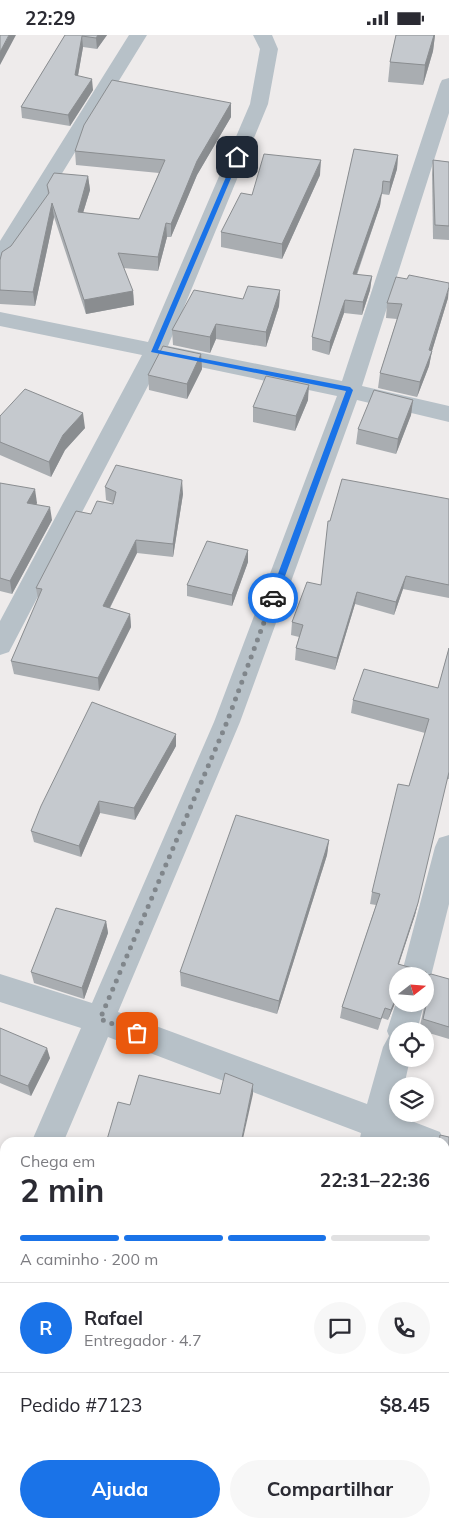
<!DOCTYPE html>
<html lang="pt">
<meta charset="utf-8">
<style>
body{margin:0;font-family:Mulish,sans-serif;background:#f7f7f7;color:#2b2b33;height:100vh;display:flex;flex-direction:column;font-size:19px;white-space:nowrap}
*{box-sizing:border-box;margin:0}
p{font-size:16px;color:#7c7c81}
.icon{flex:none;width:28px;height:28px;fill:none;stroke:currentColor;stroke-width:2;stroke-linecap:round;stroke-linejoin:round}
.map{position:relative;flex:1;overflow:hidden}
.side{position:absolute;left:0px;top:1102px;width:450px;height:391px;display:flex;flex-direction:column;background:#fff;border-radius:15px 15px 0 0;box-shadow:0 2px 8px #0003}
.side>*{flex:none}
.needle{width:32px;rotate:73deg}
.buttons{position:absolute;left:389px;top:932px;display:grid;gap:10px}
.buttons a{display:grid;place-items:center;width:45px;height:45px;border-radius:50%;background:#fff;box-shadow:0 2px 8px #0003;font-size:25px}
.pin{position:absolute;display:grid;place-items:center;width:42px;height:42px;color:#fff;margin:-21px;border-radius:10px;box-shadow:0 2px 8px #0006}
.courier{position:absolute;display:grid;place-items:center;width:50px;height:50px;margin:-25px;border:4px solid #1a73e8;border-radius:50%;background:#fff;color:#222;box-shadow:0 1px 6px #0007}
.head em{font-style:normal;font-weight:700}
.head div{display:flex;flex-direction:column-reverse}
.head{display:flex;align-items:center;justify-content:space-between;height:85px;padding:0 20px}
h1{font-size:32px;font-weight:700;line-height:38px}
.bar{display:grid;grid-template-columns:repeat(4,1fr);gap:8px 5px;align-content:center;height:60px;padding:0 20px}
.bar i{height:6px;border-radius:4px;background:#e1e1e2}
.bar .on{background:#1a73e8}
.bar p{grid-column:span 4}
.line{display:flex;align-items:center;gap:12px;padding:0 20px;border-top:1px solid #e1e1e2}
.line div{flex:1}
.round{display:grid;place-items:center;flex:none;width:52px;height:52px;border-radius:26px;background:#f7f7f7}
.primary-button{display:flex;gap:10px;margin-top:auto;padding:10px 20px}
.primary-button a{flex:1;height:58px;border-radius:30px;background:#1a73e8;color:#fff;font-size:20px;font-weight:700;line-height:58px;text-align:center}
.primary-button a+a{background:#f7f7f7;color:#2b2b33}
.status{display:flex;justify-content:space-between;align-items:center;height:35px;padding:0 25px;background:#fff;direction:ltr}
.status svg{height:14px;fill:currentColor}
.map>svg:first-child{display:block}
</style>
<div class="status"><b>22:29</b><svg viewBox="0 0 49 12"><path d="M0 12V9h3v3zM5 12V6h3v6zM10 12V3h3v9zM15 12V0h3v12zM26 1h20v11H26zM47 4h2v5h-2z"/></svg></div>
<div class="map">
<svg width="449" height="1493" viewBox="0 0 449 1493">
<rect width="100%" height="100%" fill="#eeebeb"/>
<g fill="none" stroke-linecap="round" stroke-linejoin="round">
<g fill="#b7c1c8" fill-rule="evenodd">
<path d="M129 0H147L10 223 7 228 0 230V206Z"/>
<path d="M253 0H272L278 14 268 69 168 311 342 346 440 49 442 45 449 43V78L362 351 449 371V387L357 365 240 687 118 977 367 1069 383 1012 389 1001 387 996 398 961V969H424L417 996H398V1024H410L404 1051H398L396 1080 440 1097 445 1108H359L361 1098 108 1002 63 1108H31L81 993 0 967V939L92 968 214 687 337 361 162 324 9 617 0 620V586L142 320 0 291V277L148 307 250 69 260 14Z"/>
<path d="M449 800V869L431 941 425 951V941H401L435 812 439 803Z"/>
<path d="M5 1189V1233L0 1235V1191Z"/>
<path d="M304 1489H340L341 1493H303Z"/>
</g>
</g>
<g fill="#a9adb1">
<path d="M65 0H107L97 14 83 12 78 41 93 55 70 91 22 83 21 72Z"/>
<path d="M396 0H435L433 16 423 50 388 47 390 27Z"/>
<path d="M231 68V82L197 140 171 202H167L158 236 123 233 133 256 134 270 86 279 54 182 35 271 0 269V225L11 211 48 160 47 150 88 141 90 155 83 178 139 184 159 138 76 130 75 116Z"/>
<path d="M354 114 398 120 397 134 389 160 382 159 380 171 357 240 372 241 370 255 362 280 344 278 329 320 312 315V302Z"/>
<path d="M433 125 449 127V205L433 204 432 139Z"/>
<path d="M320 140 282 224 221 212V197L252 160Z"/>
<path d="M280 255 279 271 266 312 216 304 210 318 173 310 172 295 243 264Z"/>
<path d="M448 263 432 316 429 331 417 362 378 353 380 338 397 284 386 283 387 268Z"/>
<path d="M201 319 202 334 187 364 149 355 148 340Z"/>
<path d="M308 365 295 396 253 387V372Z"/>
<path d="M413 365 411 380 396 419 356 409 358 394Z"/>
<path d="M0 381 85 393 65 415 51 442 0 420Z"/>
<path d="M0 448 37 468 36 469 52 485 12 559 0 556Z"/>
<path d="M105 452 183 459 173 522 137 518 110 573 130 579 131 592 99 656 14 639 11 626 38 564 36 553 91 479 113 469V468L106 465Z"/>
<path d="M449 464V563L403 554 394 580 355 569 335 635 295 625 296 613 299 602 291 600 292 587 321 550 330 486Z"/>
<path d="M248 515V527L232 571 187 561V550Z"/>
<path d="M449 613V744H447L415 880 399 929 427 941 449 944V1004L419 995 425 968V941H398V961L388 985 382 983 378 995 340 983 342 972 376 870 370 869 372 857 409 751 425 698 351 678 353 665 438 653Z"/>
<path d="M176 699V711L135 785 100 778 81 822 34 807 31 796Z"/>
<path d="M329 805 327 820 277 979 181 951 180 937Z"/>
<path d="M106 886 108 898 84 964 34 948 31 937Z"/>
<path d="M0 993 50 1023 31 1061 0 1048Z"/>
<path d="M440 1100 449 1102V1242L445 1241V1108H437Z"/>
<path d="M445 1290 449 1291V1403L445 1401Z"/>
</g>
<g fill="#8a8d90">
<path d="M9 0H16L0 30V17Z"/>
<path d="M98 0H107L97 14 96 3Z"/>
<path d="M434 0H435L433 16 423 50 425 30Z"/>
<path d="M82 1 83 12 76 51 75 40Z"/>
<path d="M92 44 93 55 70 91 68 80Z"/>
<path d="M231 68V82L197 140 171 202V189L197 126Z"/>
<path d="M398 120 397 134 389 160 390 147Z"/>
<path d="M321 125 320 140 282 224V209Z"/>
<path d="M88 141 90 155 79 191 78 177Z"/>
<path d="M383 146 380 171 352 252 353 239Z"/>
<path d="M52 168 54 182 35 271 33 257Z"/>
<path d="M166 188 167 202 158 236V222Z"/>
<path d="M372 241 370 255 362 280 363 267Z"/>
<path d="M449 252 448 263 431 319 432 316 429 331 417 362 420 347Z"/>
<path d="M280 255 279 271 266 312V297Z"/>
<path d="M133 256 134 270 86 279 84 265Z"/>
<path d="M345 265 344 278 329 320 330 307Z"/>
<path d="M216 289V304L210 318V302Z"/>
<path d="M201 319 202 334 187 364V349Z"/>
<path d="M309 350 308 365 295 396 296 381Z"/>
<path d="M413 365 411 380 396 419 398 404Z"/>
<path d="M83 378 85 393 65 415 51 442 49 427 63 400Z"/>
<path d="M182 445 183 459 173 522V509Z"/>
<path d="M35 454 37 468 30 482 27 468Z"/>
<path d="M50 472 52 485 12 559 10 546Z"/>
<path d="M136 505 137 518 104 584 103 571Z"/>
<path d="M248 515V527L232 571V560Z"/>
<path d="M406 541 403 554 394 580 396 567Z"/>
<path d="M357 557 355 569 335 635 337 623Z"/>
<path d="M130 579 131 592 99 656 98 643Z"/>
<path d="M176 699V711L135 785 134 773Z"/>
<path d="M99 766 100 778 81 822 79 811Z"/>
<path d="M329 805 327 820 277 979 279 966Z"/>
<path d="M418 868 415 880 395 940 398 929Z"/>
<path d="M106 886 108 898 84 964 82 953Z"/>
<path d="M398 958V961L388 985 391 975Z"/>
<path d="M47 1013 50 1023 31 1061 28 1051Z"/>
<path d="M253 1049V1059L242 1108H241Z"/>
<path d="M101 1489H104L103 1493H100Z"/>
</g>
<g fill="#c5c9ce" stroke="#8a8d90">
<path d="M0 0H9L0 17Z"/>
<path d="M65 0H98L96 3 82 1 75 40 92 44 68 80 21 72Z"/>
<path d="M396 0H434L425 30 390 27Z"/>
<path d="M112 45 231 68 197 126 171 189 166 188 158 222 118 218 133 256 84 265 52 168 33 257 0 255V225L2 217 11 211 49 158 47 150 54 138 88 141 78 177 139 184 165 125 75 116 84 90Z"/>
<path d="M354 114 398 120 390 147 383 146 382 157 353 239 372 241 363 267 345 265 330 307 312 302Z"/>
<path d="M264 119 321 125 282 209 221 197 241 158 252 160Z"/>
<path d="M433 125 449 127V191L435 190Z"/>
<path d="M409 240 449 248V252L429 315 432 316 420 347 380 338 402 269 387 268 396 242 407 244Z"/>
<path d="M248 251 280 255 266 297 216 289 210 302 172 295 194 255 243 264Z"/>
<path d="M163 311 201 319 187 349 148 340Z"/>
<path d="M266 341 309 350 296 381 253 372Z"/>
<path d="M25 354 83 378 63 400 49 427 0 407V381Z"/>
<path d="M374 355 413 365 398 404 358 394Z"/>
<path d="M116 430 182 445 173 509 136 505 103 571 130 579 98 643 11 626 42 554 36 553 76 476 91 479 97 466 113 469 116 457 105 452Z"/>
<path d="M342 444 449 464V550L406 541 396 567 357 557 337 623 296 613 303 590 292 587 307 547 321 550 328 486H330Z"/>
<path d="M0 448 35 454 27 468 50 472 10 546 0 543Z"/>
<path d="M207 506 248 515 232 560 187 550Z"/>
<path d="M449 613V737L418 868 398 929 426 937 427 941 431 939 449 944V992L423 984 429 957H425V941H398V958L391 975 385 973 381 984 342 972 380 859 372 857 398 749 409 751 429 684 353 665 364 634 438 653Z"/>
<path d="M92 667 176 699 134 773 99 766 79 811 31 796 41 771Z"/>
<path d="M236 780 329 805 279 966 180 937Z"/>
<path d="M56 873 106 886 82 953 31 937Z"/>
<path d="M0 993 47 1013 28 1051 0 1040Z"/>
<path d="M225 1038 253 1049 241 1108H106L118 1067 130 1070 139 1040 220 1059Z"/>
<path d="M440 1100 449 1102V1231L445 1230V1108H439Z"/>
<path d="M445 1290 449 1291V1397L445 1395Z"/>
<path d="M5 1443V1475L0 1473V1455Z"/>
<path d="M35 1489H101L100 1493H45Z"/>
<path d="M222 1489H250L248 1493H221Z"/>
</g>
<path fill="#1a73e8" d="M235 121 240 122 158 315 350 352 353 355 277 563 273 566 269 563 346 356 151 317Z"/>
<g fill="none" stroke-linecap="round" stroke-linejoin="round">
<path stroke="#80868b" stroke-width="5" stroke-dasharray="0 9" d="M137 998 100 984 227 687 273 563"/>
</g>
</svg>
<div class="buttons">
<a><svg class="needle" viewBox="-14 -14 28 28"><path d="M0-13l5 13h-10z" fill="#e53935"/><path d="M0 13l5-13h-10z" fill="#7c7c81"/></svg></a>
<a><svg class="icon" aria-label="locate" viewBox="0 0 24 24"><circle cx="12" cy="12" r="6"/><path d="M12 2v4M12 18v4M2 12h4M18 12h4"/></svg></a>
<a><svg class="icon" aria-label="layers" viewBox="0 0 24 24"><path d="M12 4l9 5-9 5-9-5zM3 14l9 5 9-5"/></svg></a>
</div>
<div class="pin" style="left:137px;top:998px;background:#ea580c"><svg class="icon" aria-label="bag" viewBox="0 0 24 24"><path d="M5 8h14l-1 12H6zM9 8a3 3 0 0 1 6 0"/></svg></div>
<div class="pin" style="left:237px;top:122px;background:#1f2937"><svg class="icon" aria-label="home" viewBox="0 0 24 24"><path d="M3 11l9-7 9 7M6 9v11h12V9"/></svg></div>
<div class="courier" style="left:273px;top:563px"><svg class="icon" aria-label="car" viewBox="0 0 24 24"><path d="M5 17H2v-5l4-1 3-4h7l3 4 3 1v5h-3M9 17h6M6 11h13"/><circle cx="7" cy="17" r="2"/><circle cx="17" cy="17" r="2"/></svg></div>
<section class="side">
<div class="head"><div><h1>2 min</h1><p>Chega em</p></div><em>22:31–22:36</em></div>
<div class="bar"><i class="on"></i><i class="on"></i><i class="on"></i><i></i><p>A caminho · 200 m</p></div>
<div class="line" style="height:90px"><b class="round" style="background:#1a73e8;color:#fff">R</b><div><b>Rafael</b><p>Entregador · 4.7</p></div><a class="round"><svg class="icon" aria-label="chat" viewBox="0 0 24 24"><path d="M4 5h16v11H9l-5 4z"/></svg></a><a class="round"><svg class="icon" aria-label="phone" viewBox="0 0 24 24"><path d="M5 4h4l2 5-3 2q2 4 5 5l2-3 5 2v4C11 20 4 13 5 4z"/></svg></a></div>
<div class="line" style="height:65px"><div>Pedido #7123</div><b>$8.45</b></div>
<div class="primary-button"><a>Ajuda</a><a>Compartilhar</a></div>
</section>
</div>
